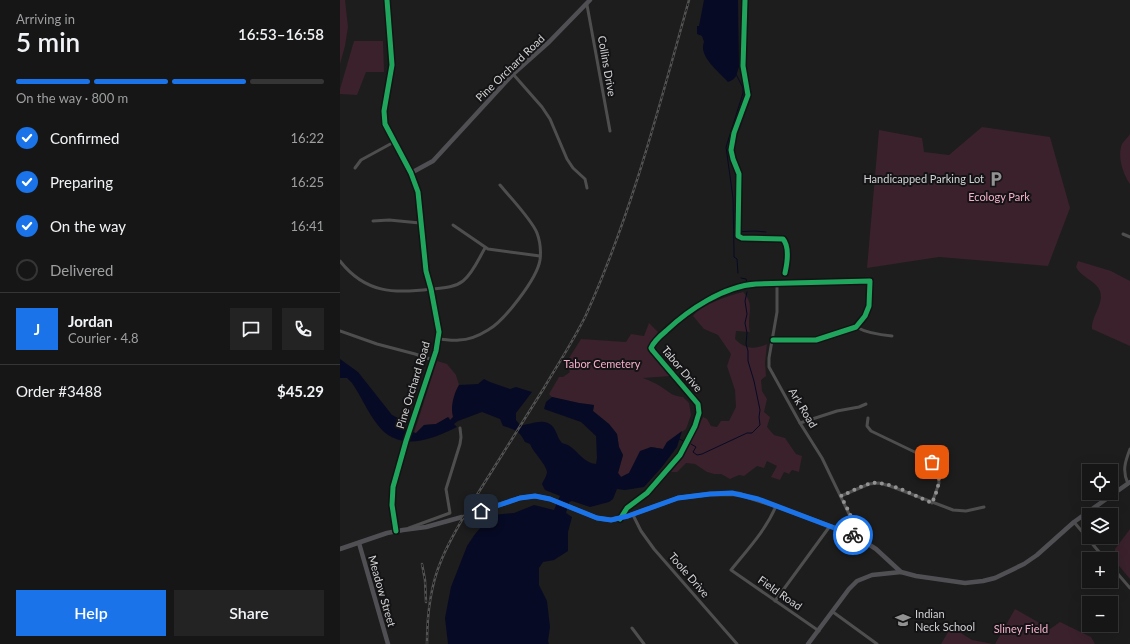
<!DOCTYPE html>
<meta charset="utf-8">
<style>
body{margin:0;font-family:Lato,sans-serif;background:#232323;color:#f1f3f6;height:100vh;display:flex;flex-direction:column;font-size:15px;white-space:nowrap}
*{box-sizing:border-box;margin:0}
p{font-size:13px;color:#9e9fa1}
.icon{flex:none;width:22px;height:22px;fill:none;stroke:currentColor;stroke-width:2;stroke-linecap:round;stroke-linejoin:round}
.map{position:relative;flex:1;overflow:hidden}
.details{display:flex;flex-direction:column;background:#161616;width:340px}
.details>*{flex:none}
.controls{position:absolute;left:742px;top:464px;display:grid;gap:8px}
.controls a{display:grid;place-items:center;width:36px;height:36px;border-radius:0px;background:#161616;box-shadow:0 4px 16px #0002,0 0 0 1px #353535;font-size:20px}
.pin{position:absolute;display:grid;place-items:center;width:34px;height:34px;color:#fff;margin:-17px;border-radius:8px;box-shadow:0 2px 6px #0006}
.courier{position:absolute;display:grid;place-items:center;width:40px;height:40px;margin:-20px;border:3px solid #1a73e8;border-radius:50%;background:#fff;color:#222;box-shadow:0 1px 5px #0007}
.headline em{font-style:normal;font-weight:600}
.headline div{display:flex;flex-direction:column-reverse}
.headline{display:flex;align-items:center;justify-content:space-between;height:68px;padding:0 16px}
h1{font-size:26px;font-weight:600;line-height:30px}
.bar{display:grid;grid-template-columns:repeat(4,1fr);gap:6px 4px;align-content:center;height:48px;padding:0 16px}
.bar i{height:5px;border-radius:3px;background:#353535}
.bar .on{background:#1a73e8}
.bar p{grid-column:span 4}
.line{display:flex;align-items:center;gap:10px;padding:0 16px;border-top:1px solid #353535}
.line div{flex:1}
.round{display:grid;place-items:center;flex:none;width:42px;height:42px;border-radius:0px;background:#232323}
ol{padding:0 16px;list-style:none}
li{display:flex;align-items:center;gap:12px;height:44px}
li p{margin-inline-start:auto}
li .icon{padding:4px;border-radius:50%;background:#1a73e8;color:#fff;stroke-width:4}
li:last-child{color:#9e9fa1}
li i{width:22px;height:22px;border:2px solid #353535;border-radius:50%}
.button{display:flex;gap:8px;margin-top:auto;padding:8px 16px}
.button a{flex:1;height:46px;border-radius:0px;background:#1a73e8;color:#fff;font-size:16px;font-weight:600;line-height:46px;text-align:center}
.button a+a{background:#232323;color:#f1f3f6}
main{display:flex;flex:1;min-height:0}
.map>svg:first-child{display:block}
</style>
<main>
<section class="details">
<div class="headline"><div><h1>5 min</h1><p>Arriving in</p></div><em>16:53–16:58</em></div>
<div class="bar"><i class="on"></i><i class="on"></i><i class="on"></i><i></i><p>On the way · 800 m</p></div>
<ol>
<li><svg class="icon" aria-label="check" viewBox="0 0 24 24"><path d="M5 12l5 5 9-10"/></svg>Confirmed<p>16:22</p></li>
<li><svg class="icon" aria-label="check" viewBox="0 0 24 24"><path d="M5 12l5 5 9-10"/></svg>Preparing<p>16:25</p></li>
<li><svg class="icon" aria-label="check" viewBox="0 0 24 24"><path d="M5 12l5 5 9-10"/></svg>On the way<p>16:41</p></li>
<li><i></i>Delivered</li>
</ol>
<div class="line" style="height:72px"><b class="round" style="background:#1a73e8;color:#fff">J</b><div><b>Jordan</b><p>Courier · 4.8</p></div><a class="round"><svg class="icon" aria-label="chat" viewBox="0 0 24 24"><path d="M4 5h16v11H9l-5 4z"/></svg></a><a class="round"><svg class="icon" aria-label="phone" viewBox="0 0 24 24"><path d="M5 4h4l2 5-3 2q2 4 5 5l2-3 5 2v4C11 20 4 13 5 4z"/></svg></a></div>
<div class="line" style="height:52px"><div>Order #3488</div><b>$45.29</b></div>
<div class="button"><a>Help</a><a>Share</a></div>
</section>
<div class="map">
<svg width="790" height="644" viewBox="0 0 790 644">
<rect width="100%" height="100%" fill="#1d1d1d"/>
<g fill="#3a212c">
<path d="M0 0H5L8 27 5 46 0 64Z"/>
<path d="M14 41H43L44 72H26L17 95 0 94V89Z"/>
<path d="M642 127 710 137 730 208 708 266 599 257 527 268 539 130 582 138 584 152 609 155Z"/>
<path d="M790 134V184C783 174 777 156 782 144 784 141 788 137 790 134Z"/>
<path d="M738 261 771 271 790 281V346L752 329C751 316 766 302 759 289 754 280 741 277 736 267Z"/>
<path d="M403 292C416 305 406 316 410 332L396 331 395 339C404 349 415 350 427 344L425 363 426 376 421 380 422 391 427 399 424 412 430 417 427 427 434 435 445 438 456 454 462 456 459 472 452 470 449 474 444 472 440 480 431 477 437 466 427 461 424 468 417 466 404 476 399 475 390 479 381 474H374L367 472 355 464 346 463 337 472H331L343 458 363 417 367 419 371 426 377 427 381 421H389L396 407 395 390 387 366 391 354 378 335 364 329 353 316C361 305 390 295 403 292Z"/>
<path d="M309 323 318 332 310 343 308 351 319 362 331 376 303 378C309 380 315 383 320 386 329 392 332 396 343 397L349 403 351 415 346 429 327 442 323 449 311 447 307 450H304L289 473 281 477 278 473 283 455 279 447 277 434 269 424 253 411 254 405 239 403 212 397 209 394 219 377H223L230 372 226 363 241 339 286 342 291 334 304 336Z"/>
<path d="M97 361 107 364 116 375 119 385 116 391 113 417 110 420 109 417 96 424 84 425 76 433H74Z"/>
<path d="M790 529V579L775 561V549Z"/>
<path d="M675 609 710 629 720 622 751 637 755 644H655Z"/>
<path d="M611 627 632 640 653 644H601Z"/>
</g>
<g fill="#070a24">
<path d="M364 0H398L399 67C396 75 397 79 388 82 379 72 358 56 364 42L362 36 357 34V26H359Z"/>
<path d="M0 359 18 372 52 415 62 420 66 430 76 433 84 425 96 424 108 417 110 420 113 417C110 407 114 393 119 385L138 384 144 379 150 382 170 389 176 387 192 392 176 413V420L180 425C190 425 199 419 208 423 217 427 216 437 222 443 224 444 226 444 228 445 238 451 244 463 256 464L257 458 256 436 241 422 204 409 206 402 212 397 239 403 254 405 253 411 269 424 277 434 279 447 283 455 278 473 281 477 289 473 300 451 311 447 323 449 327 442 342 431 337 447 322 467 304 487 285 490 277 489 273 499 269 502 250 507 232 501 229 502 226 513 232 517 228 532V551L214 560 203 562 199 568V585L207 601 210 627 208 641 209 644H108L105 618 111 587 127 546 135 534 152 515 174 513 194 505 214 510 220 496 205 490 202 484C204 480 207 475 207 472 206 464 193 452 190 444L185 442C180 431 174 429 163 426L160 419 142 412 118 421 114 424 117 427C91 440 58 453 37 424 27 411 21 396 12 383L7 378H0Z"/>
</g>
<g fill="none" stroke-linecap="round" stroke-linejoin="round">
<g stroke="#070a24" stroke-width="1">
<path d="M396 74 403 88V93L386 147 393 198 394 251V257L397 259 398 273"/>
<path d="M394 232 415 231 426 232"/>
<path d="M401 278 406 279 407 282"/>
<path d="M339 439 344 441"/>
<path d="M351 444 356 447 353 452 357 455 362 454 407 433H412L420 425 419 417 420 410 414 381 408 361V351L406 344 407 333 405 323 407 314 405 301 407 292"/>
</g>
<g stroke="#4e4e4e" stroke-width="3">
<path d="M247 5 270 131"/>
<path d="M173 74 202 107 210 119 227 159 233 168 245 179 247 188"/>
<path d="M15 168 21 160 54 142"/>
<path d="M33 221 49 220 80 223"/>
<path d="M113 225 148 249 200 256"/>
<path d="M783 234 790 237"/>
<path d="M0 261C25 293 54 294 91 289 102 288 114 288 123 281 133 273 139 258 145 248"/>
<path d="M437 284V312L429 358V367L460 423 482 458 511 518 514 529V535"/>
<path d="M516 327C527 333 540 335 552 336"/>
<path d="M0 331 37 344 75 354 93 360"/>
<path d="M98 339C105 339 112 341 119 340 128 340 140 335 148 330 164 321 197 279 200 260 201 252 200 241 197 233 192 220 170 197 160 185"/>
<path d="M528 418 527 426 531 431 583 456 595 465 598 474 599 483 592 503"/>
<path d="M460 423 497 411 519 407 526 404"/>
<path d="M788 484C782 471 785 462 790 449"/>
<path d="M501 496 529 484 539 483 550 486 613 510 626 511 644 507"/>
<path d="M436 506C426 530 407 550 391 570L479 631"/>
<path d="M293 515 301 531 314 549 397 644"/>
<path d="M281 518 287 508 307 493 340 455 355 426 359 413 358 404 313 351 311 348C314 341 320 336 326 331 348 310 384 286 416 284L530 281 529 306 525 316 516 327 476 340H433"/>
<path d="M734 522 765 559"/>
<path d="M69 528 110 513 106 489 120 444 121 437 120 428"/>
<path d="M771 566 790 588"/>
<path d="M435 601 490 526"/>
<path d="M493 612 537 644"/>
<path d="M292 628 304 644"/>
</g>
<g stroke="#504f53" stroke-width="4.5">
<path d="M47 0 52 65 44 111 45 124 71 173 78 192 86 271 91 289 99 332 96 351 66 441 53 487 52 505 56 531"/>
<path d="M71 173 93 161 173 74 209 42 250 0"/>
<path d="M129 515 180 498 195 496 210 499 257 518 271 520 288 516 338 498 370 494H399L436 506 514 535 536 549 561 572 576 576 625 583 643 581 655 578 684 564 697 555 734 522 790 482"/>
<path d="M19 543 48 644"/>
<path d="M0 549 47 533 63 530 86 527 122 517"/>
<path d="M468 644 509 589 517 581 532 575 561 572"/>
</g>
<defs>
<g id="rail">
<path d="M82 564 85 580 86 602"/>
<path d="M87 644C87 616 90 587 101 561 111 536 126 513 140 490 161 456 183 422 204 388 218 364 234 340 246 315 292 213 319 107 349 0"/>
</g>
</defs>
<use href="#rail" stroke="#535353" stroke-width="2.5"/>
<use href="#rail" stroke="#141315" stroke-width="1" stroke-dasharray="3" stroke-linecap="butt"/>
<defs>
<g id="cycleway">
<path d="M47 0 52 65 44 111 45 124 71 173 78 192 86 271 91 289 99 332 96 351 66 441 53 487 52 505 56 531"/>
<path d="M405 0 403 66 408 95 394 133 391 150 393 159 399 174 398 236 402 238 443 239C450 247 447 264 445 273"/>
<path d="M280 519 287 508 307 493 340 455 355 426 359 413 358 404 313 351 311 348C314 341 320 336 326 331 348 310 384 286 416 284L530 281 529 306 525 316 516 327 476 340H433"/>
</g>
</defs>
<use href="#cycleway" stroke="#141315" stroke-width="8"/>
<use href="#cycleway" stroke="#20a55d" stroke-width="5"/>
</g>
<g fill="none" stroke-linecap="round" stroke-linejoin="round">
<path stroke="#939293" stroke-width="4" stroke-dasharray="0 7.2" d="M513 535H514C517 524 506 507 501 496 511 492 522 485 533 483 548 481 578 497 592 503 598 489 604 474 592 462"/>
<path stroke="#1a73e8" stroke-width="5" d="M141 511 180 498 195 496 210 499 257 518 271 520 288 516 338 498 370 494 392 493 418 499 513 535"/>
</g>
<defs>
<symbol id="parking-bare" viewBox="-9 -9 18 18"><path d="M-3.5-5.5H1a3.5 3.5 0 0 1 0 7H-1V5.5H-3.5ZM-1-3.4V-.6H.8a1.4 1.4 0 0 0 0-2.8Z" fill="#939293" stroke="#141315" stroke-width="2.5" paint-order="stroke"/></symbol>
<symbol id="school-bare" viewBox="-9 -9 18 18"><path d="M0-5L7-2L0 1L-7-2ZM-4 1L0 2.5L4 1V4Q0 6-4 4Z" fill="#939293" stroke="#141315" stroke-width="2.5" paint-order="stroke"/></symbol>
</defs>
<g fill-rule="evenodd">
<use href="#parking-bare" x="645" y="168" width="22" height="22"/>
<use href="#school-bare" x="552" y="609" width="22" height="22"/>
</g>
<g text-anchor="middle" stroke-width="4" stroke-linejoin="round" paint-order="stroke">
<g font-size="11" fill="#d2d1d2" stroke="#141315">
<text transform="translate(267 66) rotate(80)" y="4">Collins Drive</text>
<text transform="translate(170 68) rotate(-44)" y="4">Pine Orchard Road</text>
<text transform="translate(342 369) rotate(50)" y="4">Tabor Drive</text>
<text transform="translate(73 385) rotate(-73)" y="4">Pine Orchard Road</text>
<text transform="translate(463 408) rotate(59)" y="4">Ark Road</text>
<text transform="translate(349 575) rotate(49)" y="4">Toole Drive</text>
<text transform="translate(42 591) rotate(74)" y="4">Meadow Street</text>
<text transform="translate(440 593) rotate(35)" y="4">Field Road</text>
</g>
<g font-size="11" fill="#d2d1d2" stroke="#141315" text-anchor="end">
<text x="644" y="183">Handicapped Parking Lot</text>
<text x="575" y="618" text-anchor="start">Indian<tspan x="575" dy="13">Neck School</tspan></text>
</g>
<g font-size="11" fill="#f7b0cb" stroke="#141315">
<text x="659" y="201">Ecology Park</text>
<text x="262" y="368">Tabor Cemetery</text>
<text x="681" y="633">Sliney Field</text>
</g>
</g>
</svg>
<div class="controls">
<a><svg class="icon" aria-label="locate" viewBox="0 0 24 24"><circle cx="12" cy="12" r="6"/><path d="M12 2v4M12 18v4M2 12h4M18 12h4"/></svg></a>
<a><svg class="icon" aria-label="layers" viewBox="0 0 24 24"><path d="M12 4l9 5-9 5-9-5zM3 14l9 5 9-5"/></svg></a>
<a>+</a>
<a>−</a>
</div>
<div class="pin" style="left:592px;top:462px;background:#ea580c"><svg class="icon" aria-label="bag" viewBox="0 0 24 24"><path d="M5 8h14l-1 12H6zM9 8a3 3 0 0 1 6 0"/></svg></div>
<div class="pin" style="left:141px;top:511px;background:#1f2937"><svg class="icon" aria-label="home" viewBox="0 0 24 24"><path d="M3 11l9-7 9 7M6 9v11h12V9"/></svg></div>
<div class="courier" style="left:513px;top:535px"><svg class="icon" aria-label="bike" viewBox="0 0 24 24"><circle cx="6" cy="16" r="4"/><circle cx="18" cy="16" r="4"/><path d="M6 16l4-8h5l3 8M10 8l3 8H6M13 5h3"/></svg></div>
</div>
</main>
